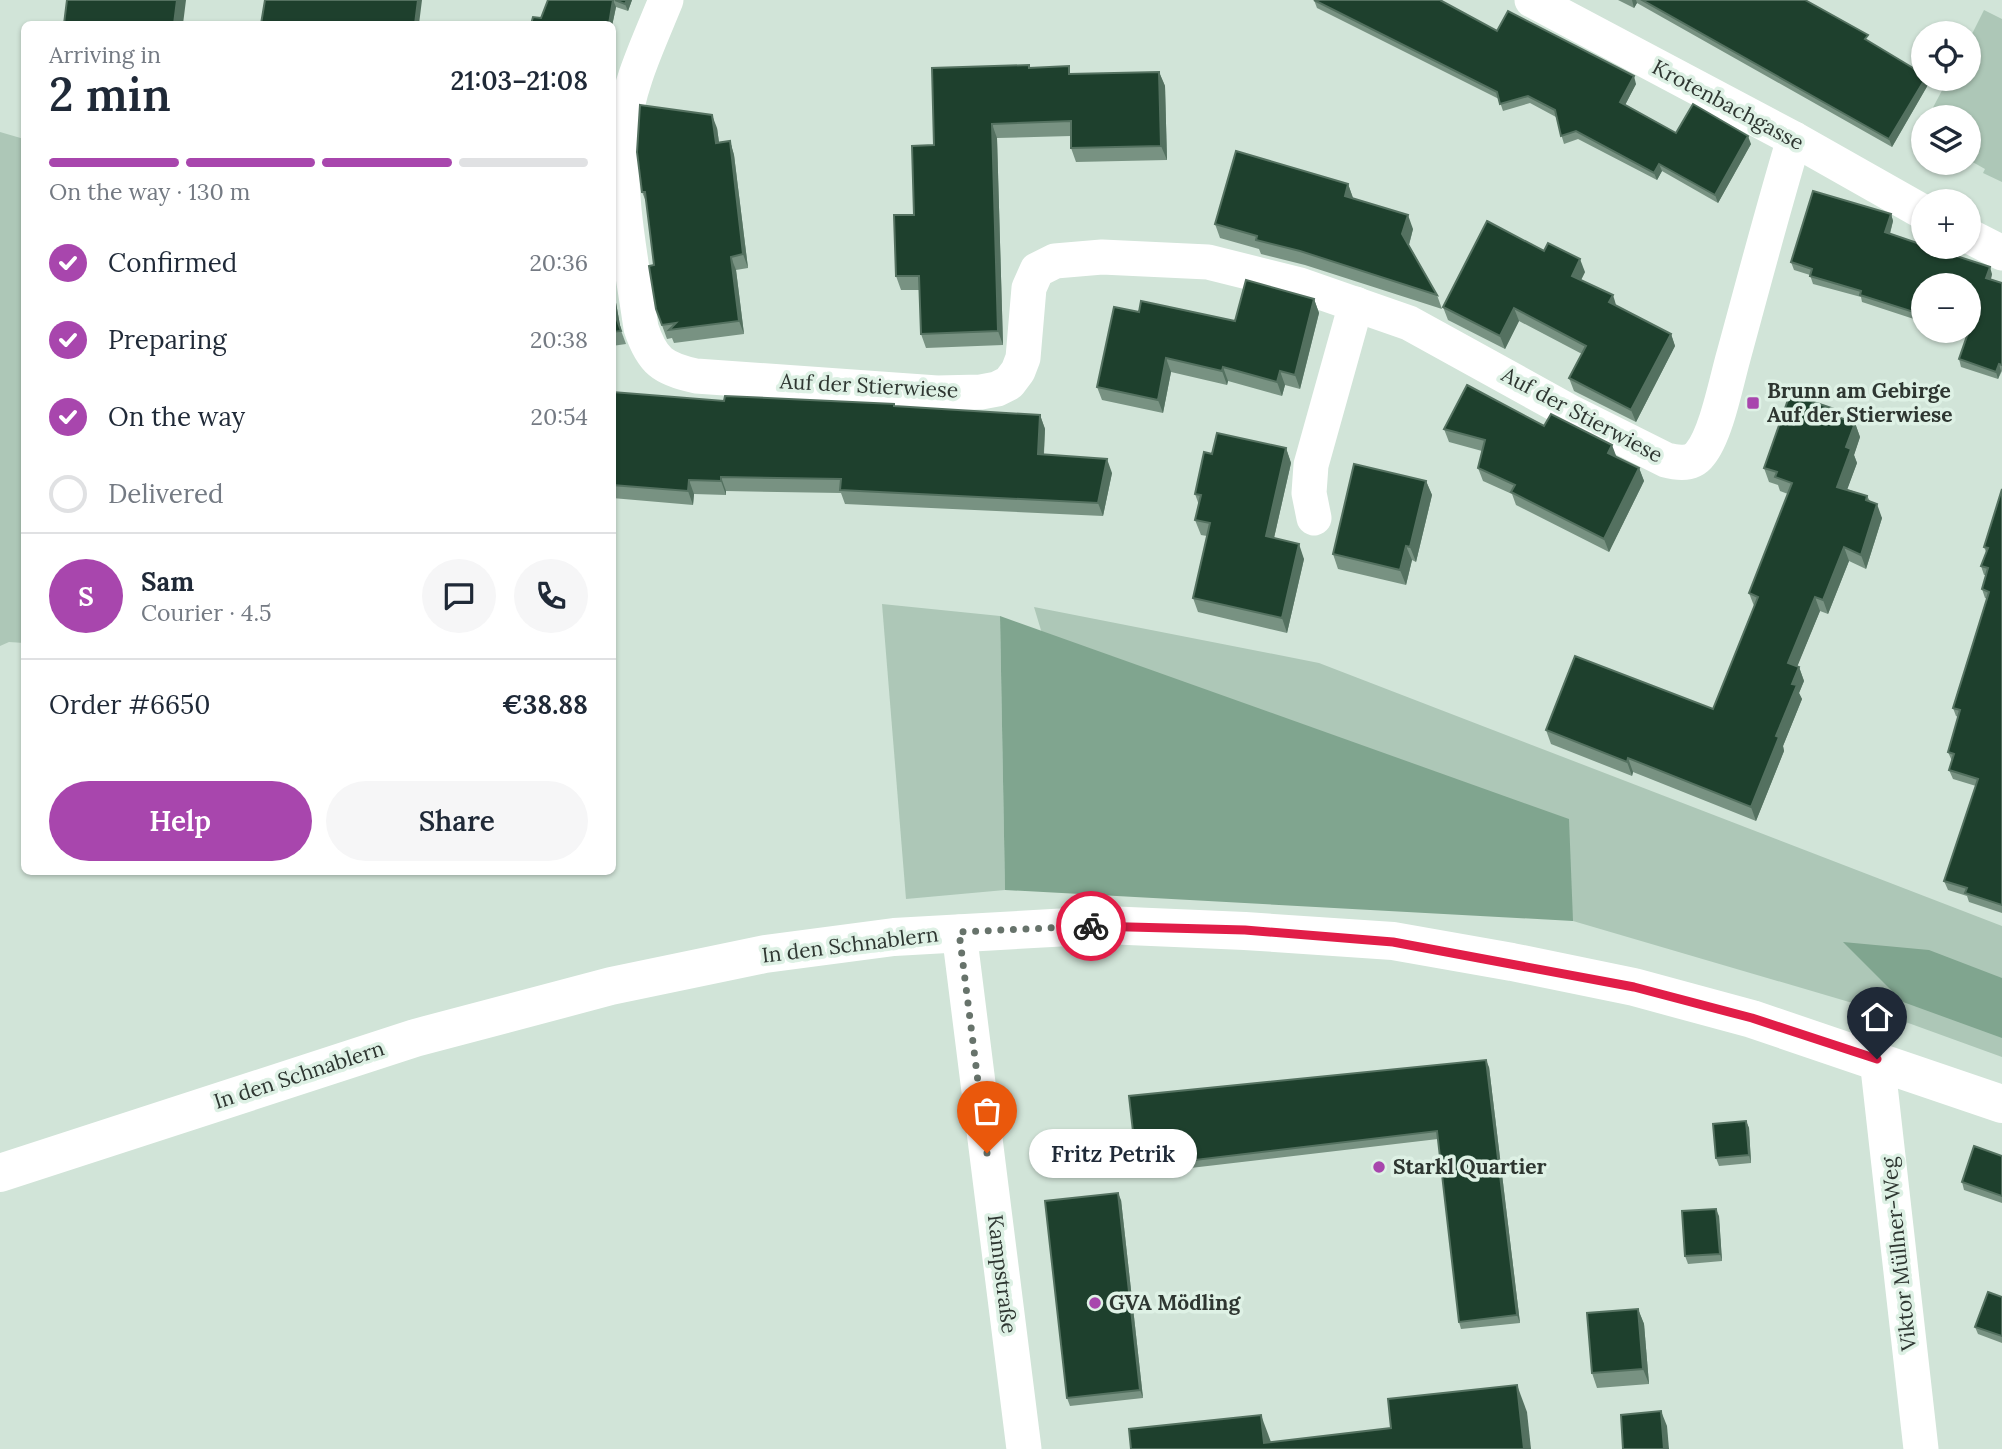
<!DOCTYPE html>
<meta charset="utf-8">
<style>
body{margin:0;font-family:Lora,serif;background:#f6f6f7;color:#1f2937;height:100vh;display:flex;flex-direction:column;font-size:26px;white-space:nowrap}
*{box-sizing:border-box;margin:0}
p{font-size:23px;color:#747a83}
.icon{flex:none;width:38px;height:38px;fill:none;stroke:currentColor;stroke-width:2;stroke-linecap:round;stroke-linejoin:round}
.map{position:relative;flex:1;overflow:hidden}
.sheet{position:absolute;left:21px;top:21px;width:595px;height:854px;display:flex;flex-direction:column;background:#fff;border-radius:10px;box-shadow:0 2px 5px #0004}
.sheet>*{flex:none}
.tools{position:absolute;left:1911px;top:21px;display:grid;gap:14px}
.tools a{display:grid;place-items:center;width:70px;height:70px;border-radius:50%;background:#fff;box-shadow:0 2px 5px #0004;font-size:35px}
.pin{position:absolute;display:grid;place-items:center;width:60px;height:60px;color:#fff;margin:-72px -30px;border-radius:50% 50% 50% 0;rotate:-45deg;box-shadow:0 0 7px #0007}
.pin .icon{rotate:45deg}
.courier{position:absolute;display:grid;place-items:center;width:70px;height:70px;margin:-35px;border:5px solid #e11d48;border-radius:50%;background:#fff;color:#222;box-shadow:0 2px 9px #0007}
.bubble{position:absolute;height:49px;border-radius:24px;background:#fff;box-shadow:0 2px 5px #0004;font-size:23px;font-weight:600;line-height:49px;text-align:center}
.overview em{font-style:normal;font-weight:600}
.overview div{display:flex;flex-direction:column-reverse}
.overview{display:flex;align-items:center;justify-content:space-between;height:119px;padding:0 28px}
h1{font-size:46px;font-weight:600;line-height:52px}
.bar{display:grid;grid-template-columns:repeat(4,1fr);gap:10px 7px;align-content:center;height:84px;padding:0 28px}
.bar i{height:9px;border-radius:5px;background:#e0e1e3}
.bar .selected{background:#a846ad}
.bar p{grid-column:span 4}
.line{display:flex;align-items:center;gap:18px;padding:0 28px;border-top:2px solid #e0e1e3}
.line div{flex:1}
.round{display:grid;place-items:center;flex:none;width:74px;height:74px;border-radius:37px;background:#f6f6f7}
ol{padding:0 28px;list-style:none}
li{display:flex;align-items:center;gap:21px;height:77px}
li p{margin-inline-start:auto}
li .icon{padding:7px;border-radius:50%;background:#a846ad;color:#fff;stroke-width:4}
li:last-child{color:#747a83}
li i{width:38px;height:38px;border:4px solid #e0e1e3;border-radius:50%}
.primary-button{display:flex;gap:14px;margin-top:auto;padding:14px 28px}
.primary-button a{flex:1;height:80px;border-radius:42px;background:#a846ad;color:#fff;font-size:28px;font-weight:600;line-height:80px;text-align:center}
.primary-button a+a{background:#f6f6f7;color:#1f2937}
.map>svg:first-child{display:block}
</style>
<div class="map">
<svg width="2002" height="1449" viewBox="0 0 2002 1449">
<rect width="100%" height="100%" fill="#d1e4d8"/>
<g fill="#adc7b7">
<path d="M1984 10 2002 19V182L1983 173 1985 169 1969 160V117H1928L1948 79H1969V40Z"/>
<path d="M0 132 24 139V643L9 642 0 646Z"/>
<path d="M882 604 1000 616 1005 890 906 899Z"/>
<path d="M1034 607 1319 663 2002 926V1057L1856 1004 1573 921 1077 750Z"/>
</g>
<g fill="#80a58f">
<path d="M1000 616 1569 819 1573 921 1005 890Z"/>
<path d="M1843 942 1929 950 2002 978V1038L1903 1002Z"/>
</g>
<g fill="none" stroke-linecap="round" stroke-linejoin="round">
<g stroke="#fff" stroke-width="35">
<path d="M666 0C649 42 627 87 623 132 617 197 632 264 641 328 652 361 663 369 696 376L937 393 981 392 997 389 1009 383 1018 371 1023 358 1029 288 1037 270 1055 261 1102 257 1208 262 1300 285 1409 323 1572 413 1666 460C1677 463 1692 465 1700 454 1716 435 1726 383 1733 358 1753 285 1772 212 1794 139"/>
<path d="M1532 0 1794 139 1923 212"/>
<path d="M1969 236 2002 253"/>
<path d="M1314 518 1309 493 1311 465 1356 304"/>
<path d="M959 932 1024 1449"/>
<path d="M1877 1059 1921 1449"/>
</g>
<path stroke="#fff" stroke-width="38" d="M0 1173 415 1038 611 986 765 954 894 937 1105 925 1245 931 1393 941 1512 962 1634 987 1752 1019 2002 1104"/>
</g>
<g fill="#789282">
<path d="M548 0H632L628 11 616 7 612 26V24L541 18Z"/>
<path d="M1314 0 1497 31 1636 84 1625 105 1676 133 1751 144 1718 203 1662 171 1657 180 1578 139 1564 144 1556 117 1530 103 1503 111 1499 99 1317 8Z"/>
<path d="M1618 0H1805L1870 43 1929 83 1892 147 1637 3 1634 8Z"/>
<path d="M1030 68 1072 74 1159 72 1165 86 1167 160 1076 162 1071 148V136L997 138 1003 345 926 348 921 334 920 290H901L896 276 934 145Z"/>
<path d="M717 128 719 143 730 141 734 155 748 268 736 270 744 334 674 343 672 338 667 339 656 309 654 265 647 204 642 192Z"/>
<path d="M1348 184 1353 198 1413 229 1409 245 1437 295 1442 309 1305 265 1261 254 1259 249 1220 238 1215 224Z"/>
<path d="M1891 214 1893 221 1890 234 1992 274 1991 279 2002 283V371L1998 379 1961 367 1959 359 1967 335 1952 331H1969V285H1923V322L1862 302 1861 297 1813 284 1810 275 1794 270 1791 262Z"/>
<path d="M1585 272 1581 280 1616 306 1671 334 1675 346 1636 422 1574 391 1569 378 1582 354 1519 321 1505 349 1448 320 1443 307Z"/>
<path d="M612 280 621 331 626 344 612 346Z"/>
<path d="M1314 299 1319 313 1300 389 1285 385 1282 396 1228 381 1227 385 1171 372 1163 413 1102 400 1097 387 1139 312 1235 321Z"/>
<path d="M612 392 724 401 895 406 1040 415 1045 429 1044 454 1112 473 1103 516 845 504 841 493 726 491V495L694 494 693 505 612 498Z"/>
<path d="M1840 411 1842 418 1855 423 1860 437 1854 455 1857 463 1847 489 1867 496 1870 501 1882 518 1866 569 1849 561 1828 614 1820 611 1797 666 1799 667 1804 681 1799 693 1802 699 1783 746 1784 751 1756 821 1633 772 1632 776 1551 744 1546 730 1713 709 1754 606 1749 593 1788 494 1780 491 1778 485 1769 482 1764 468Z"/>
<path d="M1544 426 1617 457 1639 468 1644 481 1609 552 1516 505 1512 494 1483 481 1478 468 1482 451 1449 442 1444 429Z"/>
<path d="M1286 448 1291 463 1274 538 1304 559 1287 633 1198 612 1193 598 1207 536 1201 535 1195 520 1199 505 1195 494 1212 454Z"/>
<path d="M1426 481 1432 495 1416 562 1412 560 1406 585 1338 569 1333 554Z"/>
<path d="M2002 489V913L1969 902 1967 896 1948 890 1944 881 1976 786 1953 779 1949 770 1952 761 1948 752 1958 717 1956 716 1953 708 1987 599 1985 598 1982 589 1986 575H1984L1981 566 1986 552 1984 547Z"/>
<path d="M1489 1067 1520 1323 1461 1329 1459 1322 1438 1139 1139 1174 1137 1167Z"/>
<path d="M1746 1121 1749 1128 1751 1163 1719 1166 1716 1158Z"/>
<path d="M2002 1156V1203L1964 1190 1962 1182Z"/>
<path d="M1121 1200 1143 1398 1070 1406 1067 1398Z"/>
<path d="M1719 1216 1722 1261 1688 1264 1685 1256Z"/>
<path d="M2002 1297V1343L1978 1334 1975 1327Z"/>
<path d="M1638 1309 1644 1324 1649 1384 1597 1388 1592 1373Z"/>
</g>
<g fill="#547160">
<path d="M177 0H186L183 24H174Z"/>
<path d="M418 0H422L419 24H415Z"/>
<path d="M613 0 616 7 612 26V24H609Z"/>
<path d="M627 0H632L628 11 625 4Z"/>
<path d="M1632 0H1636L1637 3 1634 8Z"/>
<path d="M1159 72 1165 86 1167 160 1161 146Z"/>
<path d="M1634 76 1636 84 1623 109 1620 102Z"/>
<path d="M1925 79H1928L1929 83 1892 147 1889 139Z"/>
<path d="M712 115 717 128 721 156 716 143Z"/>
<path d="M992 124 997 138 1003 345 998 331Z"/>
<path d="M1748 136 1751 144 1718 203 1715 195Z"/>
<path d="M730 141 734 155 748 268 743 254Z"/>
<path d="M1659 164 1662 171 1657 180 1654 173Z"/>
<path d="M1348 184 1353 198 1350 210 1345 196Z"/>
<path d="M1891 214 1893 221 1888 240 1885 232Z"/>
<path d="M1408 215 1413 229 1408 248 1402 234Z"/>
<path d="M731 257 736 270 744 334 739 321Z"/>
<path d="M1580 259 1585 272 1577 288 1572 276Z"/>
<path d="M1990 267 1992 274 1989 286 1986 278Z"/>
<path d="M612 280 621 331 626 344 616 317 612 294Z"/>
<path d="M1613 295 1617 308 1609 302Z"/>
<path d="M1314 299 1319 313 1300 389 1295 375Z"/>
<path d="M1514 308 1519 321 1505 349 1500 336Z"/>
<path d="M1671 334 1675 346 1636 422 1631 410Z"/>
<path d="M1166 358 1171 372 1163 413 1158 400Z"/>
<path d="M1999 364 2001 371 1998 379 1996 372Z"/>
<path d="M1223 367 1228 381 1227 385 1222 371Z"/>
<path d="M1280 371 1285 385 1282 396 1277 382Z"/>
<path d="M1040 415 1045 429 1043 467 1038 454Z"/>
<path d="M1855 423 1860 437 1854 455 1857 463 1843 501 1837 487 1846 447Z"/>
<path d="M1612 445 1617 458 1608 453Z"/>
<path d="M1286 448 1291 463 1271 551 1266 536Z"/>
<path d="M1107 459 1112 473 1103 516 1098 503Z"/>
<path d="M1639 468 1644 481 1609 552 1604 539Z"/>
<path d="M721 477 726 491V495L721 481Z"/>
<path d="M689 480 694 494 693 505 688 491Z"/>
<path d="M1426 481 1432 495 1416 562 1410 547Z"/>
<path d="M1877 504 1882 518 1866 569 1861 555Z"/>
<path d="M1299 544 1304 559 1287 633 1282 618Z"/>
<path d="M1406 546 1412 560 1406 585 1400 570Z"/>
<path d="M1844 547 1849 561 1828 614 1823 600Z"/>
<path d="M1815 597 1820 611 1793 677 1788 663Z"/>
<path d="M1799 667 1804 681 1799 693 1802 699 1783 746 1784 751 1756 821 1751 807 1776 736 1792 684Z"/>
<path d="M1628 758 1633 772 1632 776 1627 762Z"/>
<path d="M1486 1060 1489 1067 1520 1323 1517 1315Z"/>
<path d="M1746 1121 1749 1128 1751 1163 1749 1155Z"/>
<path d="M1118 1193 1121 1200 1143 1398 1140 1390Z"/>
<path d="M1716 1209 1719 1216 1722 1261 1720 1254Z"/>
<path d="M1638 1309 1644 1324 1649 1384 1643 1369Z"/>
<path d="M1517 1385 1527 1412 1531 1449H1524Z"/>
<path d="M1661 1411 1667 1426 1669 1449H1664Z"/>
<path d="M1261 1415 1271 1442 1264 1443Z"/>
</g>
<g fill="#1e402d" stroke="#547160" stroke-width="2">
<path d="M67 0H177L174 24H64Z"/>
<path d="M265 0H418L415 24H261Z"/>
<path d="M548 0H613L609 24H531L533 17 541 18Z"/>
<path d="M615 0H627L625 4Z"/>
<path d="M1314 0H1440L1497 31 1508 11 1634 76 1620 102 1676 133 1693 104 1748 136 1715 195 1659 164 1654 173 1576 131 1561 136 1555 110 1528 96 1500 104 1497 92Z"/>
<path d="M1642 0H1805L1868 35 1865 39 1923 74V79H1925L1889 139Z"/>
<path d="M1029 65V68L1069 66V74L1159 72 1161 146 1071 148V121L992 124 998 331 921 334 919 276H896L894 215H914L912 146 934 145 932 68Z"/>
<path d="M640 105 712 115 716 143 730 141 743 254 731 257 739 321 669 330 676 323 662 325 656 309 649 266 654 265 645 192H642L637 152Z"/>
<path d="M1236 151 1348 184 1345 196 1408 215 1402 234 1437 295 1300 251 1256 240 1257 236 1215 224Z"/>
<path d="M1813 191 1891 214 1885 232 1923 245V247H1929L1990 267 1986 278 2002 283V365L1999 364 1996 372 1959 359 1969 330V285H1923V315L1860 295 1861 291 1810 276 1812 269 1791 262Z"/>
<path d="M1487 221 1544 251 1548 243 1580 259 1572 276 1613 295 1609 302 1671 334 1631 410 1569 378 1586 346 1514 308 1500 336 1443 307Z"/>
<path d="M1246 280 1314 299 1295 375 1280 371 1277 382 1223 367 1222 371 1166 358 1158 400 1097 387 1114 307 1139 312 1141 301 1235 321Z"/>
<path d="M612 294 616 317 621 331 612 332Z"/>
<path d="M1467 385 1544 426 1551 414 1612 445 1608 453 1639 468 1604 539 1511 492 1515 485 1478 468 1485 440 1444 429Z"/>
<path d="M612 392 724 401 725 396 894 404V406L1040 415 1038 454 1107 459 1098 503 840 490 841 479 721 477V481L689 480 688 491 612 485Z"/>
<path d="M1790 394 1840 411 1838 417 1855 423 1846 447 1851 449 1837 487 1867 496 1866 500 1877 504 1861 555 1844 547 1823 600 1815 597 1788 663 1799 667 1792 684 1797 685 1776 736 1779 737 1751 807 1628 758 1627 762 1546 730 1575 656 1713 709 1758 597 1749 593 1792 483 1775 477 1777 472 1764 468Z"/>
<path d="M1217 433 1286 448 1266 536 1299 544 1282 618 1193 598 1210 523 1195 520 1201 495 1195 494 1204 452 1212 454Z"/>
<path d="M1354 464 1426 481 1410 547 1406 546 1400 570 1333 554Z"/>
<path d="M2002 489V905L1965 893 1967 888 1944 881 1978 779 1949 770 1954 754 1948 752 1960 710 1953 708 1989 592 1982 589 1988 568 1981 566 1988 548 1984 547Z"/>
<path d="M1486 1060 1517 1315 1459 1322 1437 1131 1137 1167 1129 1096Z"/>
<path d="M1746 1121 1749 1155 1716 1158 1713 1124Z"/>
<path d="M1974 1146 2002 1156V1196L1962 1182Z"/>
<path d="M1118 1193 1140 1390 1067 1398 1045 1201Z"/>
<path d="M1716 1209 1720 1254 1685 1256 1682 1211Z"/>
<path d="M1988 1292 2002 1297V1336L1975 1327Z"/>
<path d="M1638 1309 1643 1369 1592 1373 1587 1313Z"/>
<path d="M1517 1385 1524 1449H1131L1129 1429 1261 1415 1264 1443 1391 1428 1388 1399Z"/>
<path d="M1661 1411 1664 1449H1623L1621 1415Z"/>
</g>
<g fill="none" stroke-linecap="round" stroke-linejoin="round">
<path stroke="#67736b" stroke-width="7" stroke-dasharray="0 12.6" d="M987 1153 959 932 1091 926"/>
<path stroke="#e11d48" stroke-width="9" d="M1091 926 1245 930 1393 942 1634 987 1752 1018 1877 1059"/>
</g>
<g fill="#a846ad" stroke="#def1e5" stroke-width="2.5">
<rect x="1746" y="396" width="14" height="14" rx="3.5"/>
<circle cx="1379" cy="1167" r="7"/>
<circle cx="1095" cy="1303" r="7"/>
</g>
<g text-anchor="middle" stroke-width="7" stroke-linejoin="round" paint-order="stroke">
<g font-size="21" fill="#2e3631" stroke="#def1e5">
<text transform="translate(1728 105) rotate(28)" y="7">Krotenbachgasse</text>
<text transform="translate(869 386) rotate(3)" y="7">Auf der Stierwiese</text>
<text transform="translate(1582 415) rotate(28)" y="7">Auf der Stierwiese</text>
<text transform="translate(850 945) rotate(-7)" y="7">In den Schnablern</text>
<text transform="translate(299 1075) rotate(-18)" y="7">In den Schnablern</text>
<text transform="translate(1899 1254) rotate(-96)" y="7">Viktor Müllner-Weg</text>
<text transform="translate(1002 1274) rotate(83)" y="7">Kampstraße</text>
</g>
<g font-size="21" font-weight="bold" fill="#2e3631" stroke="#def1e5" text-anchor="start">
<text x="1767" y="398">Brunn am Gebirge<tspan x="1767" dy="24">Auf der Stierwiese</tspan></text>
<text x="1393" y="1174">Starkl Quartier</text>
<text x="1109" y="1310">GVA Mödling</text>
</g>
</g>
</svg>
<div class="tools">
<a><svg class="icon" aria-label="locate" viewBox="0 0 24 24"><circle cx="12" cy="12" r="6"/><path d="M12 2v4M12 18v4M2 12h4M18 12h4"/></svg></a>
<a><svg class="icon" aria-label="layers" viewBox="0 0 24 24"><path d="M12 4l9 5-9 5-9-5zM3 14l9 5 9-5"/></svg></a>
<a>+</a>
<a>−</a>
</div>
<div class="pin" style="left:987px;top:1153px;background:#ea580c"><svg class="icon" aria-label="bag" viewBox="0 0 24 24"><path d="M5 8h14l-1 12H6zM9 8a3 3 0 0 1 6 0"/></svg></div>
<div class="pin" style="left:1877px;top:1059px;background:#1f2937"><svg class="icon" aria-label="home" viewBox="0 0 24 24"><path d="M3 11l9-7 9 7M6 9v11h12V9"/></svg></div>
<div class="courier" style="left:1091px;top:926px"><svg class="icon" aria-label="bike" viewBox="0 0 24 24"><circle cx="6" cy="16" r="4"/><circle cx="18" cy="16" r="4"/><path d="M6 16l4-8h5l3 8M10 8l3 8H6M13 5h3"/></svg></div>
<div class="bubble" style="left:1029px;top:1129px;width:168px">Fritz Petrik</div>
<section class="sheet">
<div class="overview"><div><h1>2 min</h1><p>Arriving in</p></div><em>21:03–21:08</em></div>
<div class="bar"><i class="selected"></i><i class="selected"></i><i class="selected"></i><i></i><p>On the way · 130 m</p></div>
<ol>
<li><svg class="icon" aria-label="check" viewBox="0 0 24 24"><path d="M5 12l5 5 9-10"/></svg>Confirmed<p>20:36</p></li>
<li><svg class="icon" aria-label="check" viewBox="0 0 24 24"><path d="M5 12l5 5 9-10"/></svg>Preparing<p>20:38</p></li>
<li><svg class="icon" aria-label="check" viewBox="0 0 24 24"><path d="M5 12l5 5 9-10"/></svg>On the way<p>20:54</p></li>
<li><i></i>Delivered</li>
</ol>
<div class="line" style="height:126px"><b class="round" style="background:#a846ad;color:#fff">S</b><div><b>Sam</b><p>Courier · 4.5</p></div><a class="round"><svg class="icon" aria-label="chat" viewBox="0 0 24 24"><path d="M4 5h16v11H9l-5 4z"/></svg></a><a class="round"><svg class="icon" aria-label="phone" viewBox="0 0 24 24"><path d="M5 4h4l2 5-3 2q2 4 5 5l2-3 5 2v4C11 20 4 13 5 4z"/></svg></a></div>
<div class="line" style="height:91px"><div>Order #6650</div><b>€38.88</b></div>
<div class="primary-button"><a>Help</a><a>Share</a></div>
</section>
</div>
